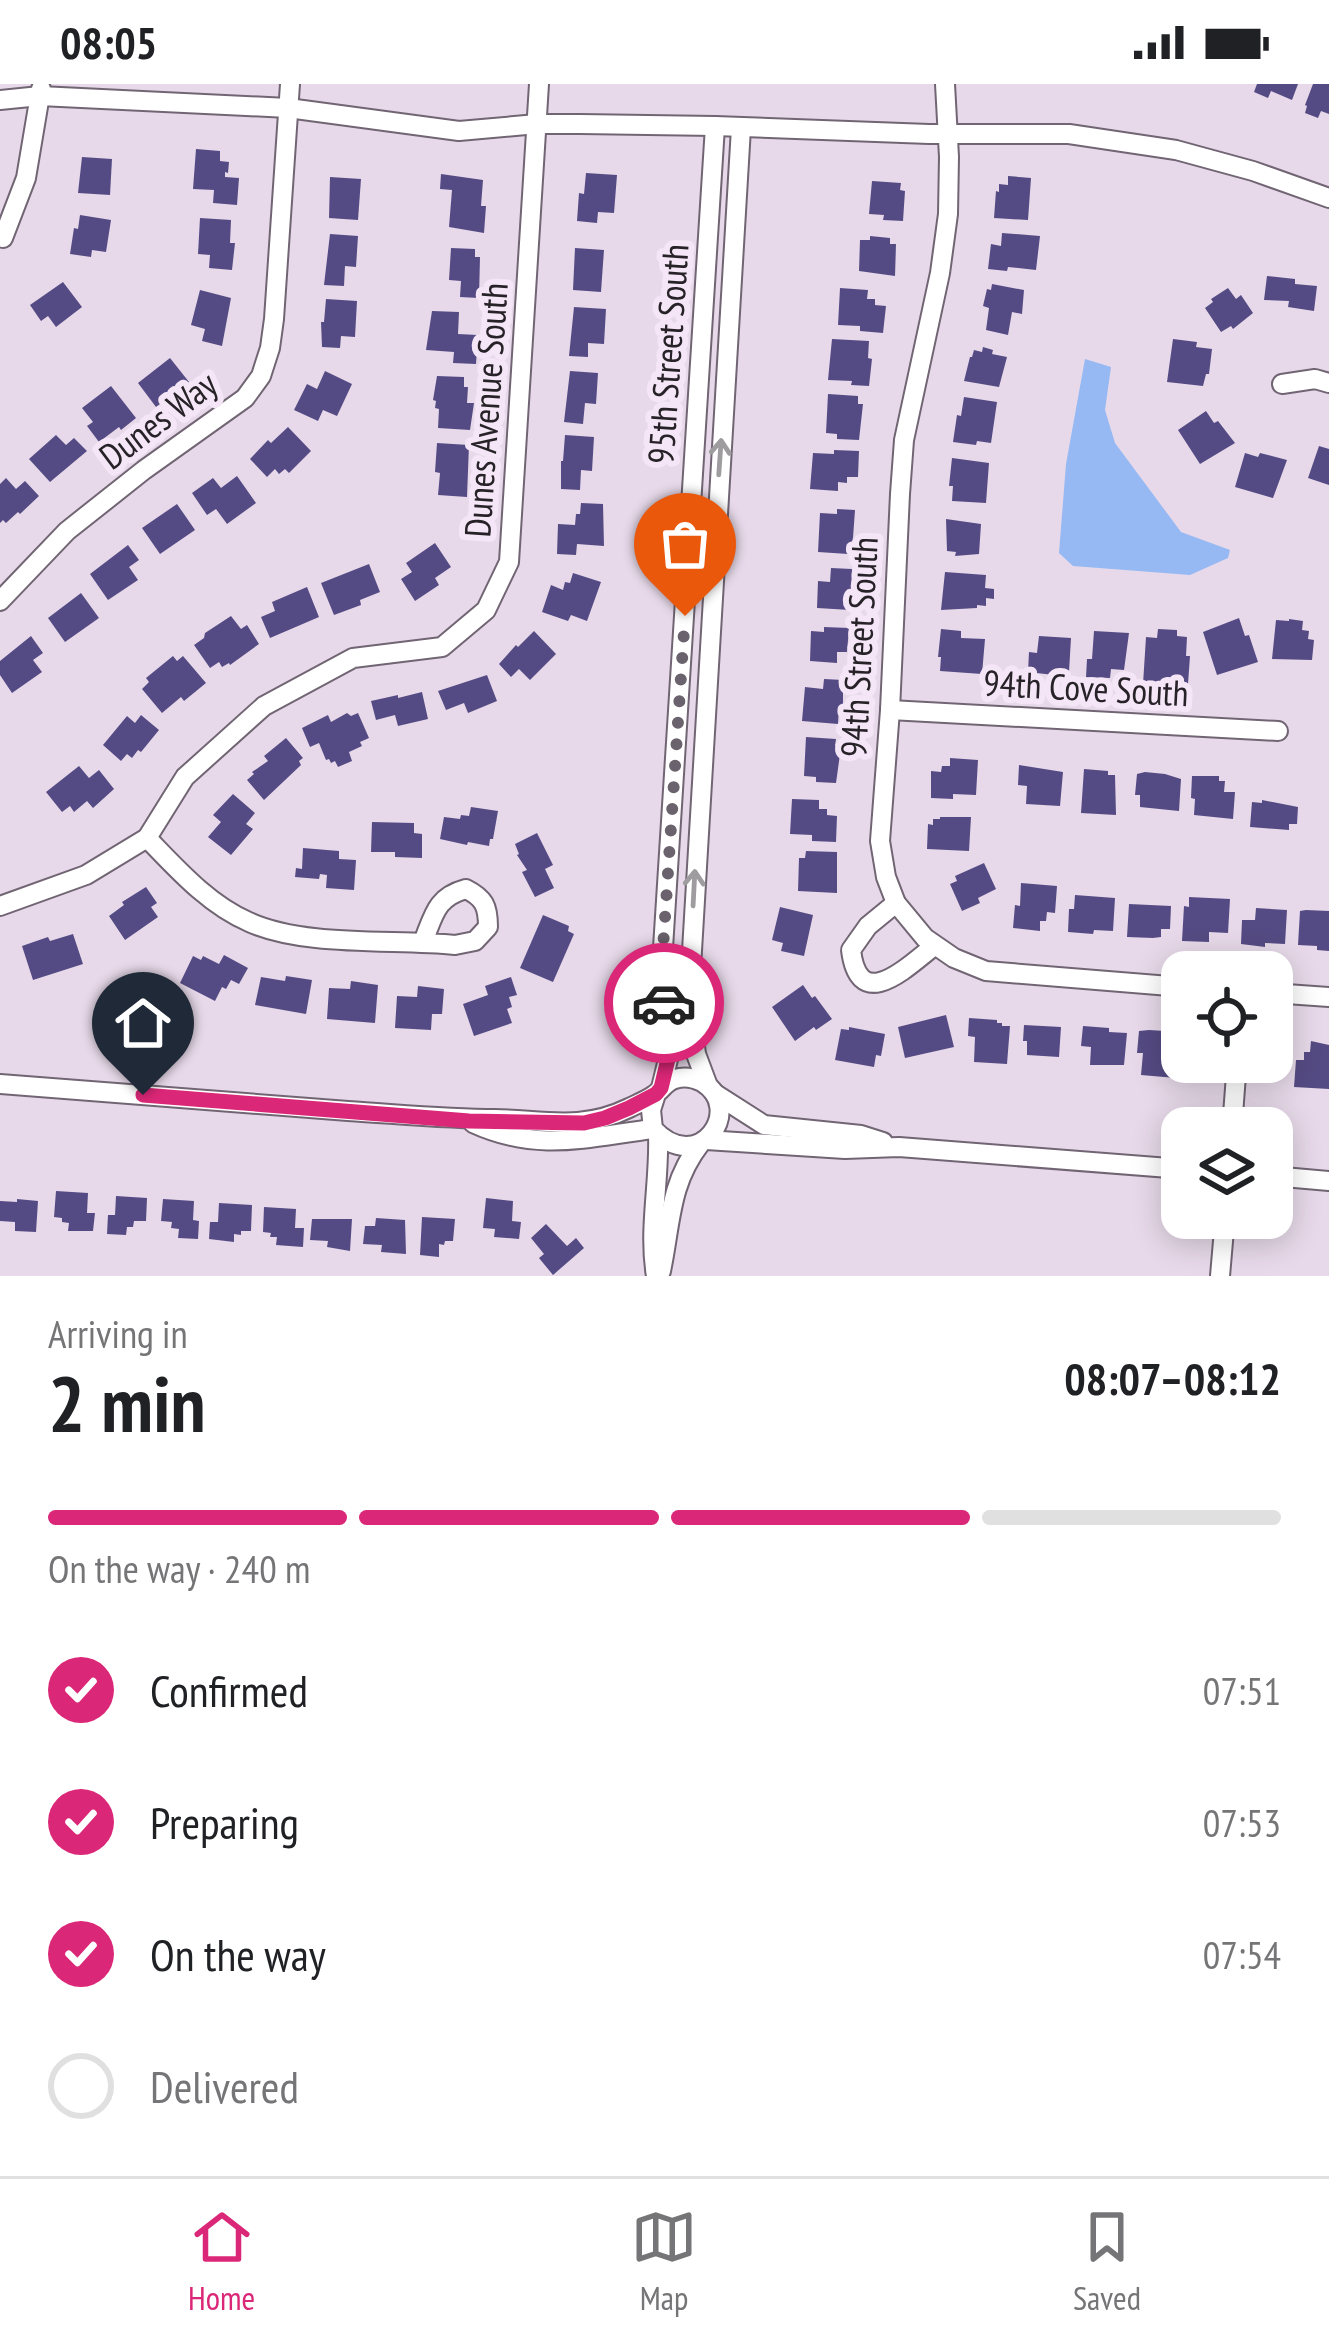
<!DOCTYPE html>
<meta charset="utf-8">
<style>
body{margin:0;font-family:"PT Sans Narrow",sans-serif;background:#f6f6f6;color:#202124;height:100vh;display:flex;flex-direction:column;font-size:45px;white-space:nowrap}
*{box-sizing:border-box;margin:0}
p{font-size:39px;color:#757577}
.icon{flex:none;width:66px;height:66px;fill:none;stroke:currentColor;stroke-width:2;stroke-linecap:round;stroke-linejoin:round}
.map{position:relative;height:1192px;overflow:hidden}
.panel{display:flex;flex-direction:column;background:#fff;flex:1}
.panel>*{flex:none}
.buttons{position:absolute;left:1161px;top:867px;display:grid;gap:24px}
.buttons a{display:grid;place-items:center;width:132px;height:132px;border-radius:24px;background:#fff;box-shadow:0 6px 30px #0003;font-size:60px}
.pin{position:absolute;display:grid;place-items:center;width:102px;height:102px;color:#fff;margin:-123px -51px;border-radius:50% 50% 50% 0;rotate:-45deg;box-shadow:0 0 12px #0007}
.pin .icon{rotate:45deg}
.courier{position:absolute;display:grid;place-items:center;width:120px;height:120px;margin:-60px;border:9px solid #db2777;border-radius:50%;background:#fff;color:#222;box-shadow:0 3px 15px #0007}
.head em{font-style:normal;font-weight:800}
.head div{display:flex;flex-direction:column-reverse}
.head{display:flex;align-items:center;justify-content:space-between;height:204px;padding:0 48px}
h1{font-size:78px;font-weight:800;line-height:90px}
.bar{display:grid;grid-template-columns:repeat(4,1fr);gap:18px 12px;align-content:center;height:144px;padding:0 48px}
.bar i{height:15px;border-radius:9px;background:#e0e0e0}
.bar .active{background:#db2777}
.bar p{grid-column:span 4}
ol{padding:0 48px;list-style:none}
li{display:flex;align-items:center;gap:36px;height:132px}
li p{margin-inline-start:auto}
li .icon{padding:12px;border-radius:50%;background:#db2777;color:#fff;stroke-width:4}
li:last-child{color:#757577}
li i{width:66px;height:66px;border:6px solid #e0e0e0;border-radius:50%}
.status{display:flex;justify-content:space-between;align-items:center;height:84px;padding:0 60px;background:#fff;direction:ltr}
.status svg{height:33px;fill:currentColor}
.tabs{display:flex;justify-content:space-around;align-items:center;height:168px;border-top:3px solid #e0e0e0;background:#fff;font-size:33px;color:#757577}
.tabs a{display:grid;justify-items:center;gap:6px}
.tabs .active{color:#db2777}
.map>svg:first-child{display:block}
</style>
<div class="status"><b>08:05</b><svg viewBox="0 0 49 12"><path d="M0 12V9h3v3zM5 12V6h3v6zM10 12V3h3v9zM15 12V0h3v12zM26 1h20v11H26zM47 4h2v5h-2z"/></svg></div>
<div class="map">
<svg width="1329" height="1192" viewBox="0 0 1329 1192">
<rect width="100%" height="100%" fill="#e7d9e9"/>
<path fill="#96b9f3" d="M1085 275 1111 283 1105 326 1115 359 1181 448 1230 466 1228 474 1190 491 1073 482 1059 469 1066 380Z"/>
<g fill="#554b84">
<path d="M1257 0H1298L1292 16 1271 7 1268 14 1254 8Z"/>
<path d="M1313 0H1329V30L1321 27 1318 34 1305 29 1307 22 1305 21Z"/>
<path d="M196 65 220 67V77L229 78 228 89 225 88V93L239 94 237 121 213 119 214 106 193 105Z"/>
<path d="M82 73 112 75 110 111 78 109Z"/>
<path d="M586 89 617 91 614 129 598 128 597 139 577 137 579 109 584 110Z"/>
<path d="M441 90 483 96 481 122H486L484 149 449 143 452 106 440 105Z"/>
<path d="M1008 92 1031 94 1028 136 994 134 996 107 999 108V100L1008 101Z"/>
<path d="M330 93 361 95 358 136 329 134Z"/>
<path d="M872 97 901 99 900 106 905 107 903 137 883 136 884 131 869 130Z"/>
<path d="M80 131 111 136 106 168 92 166 91 173 70 170 74 144 78 145Z"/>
<path d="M200 134 231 136 230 159H235L232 186 209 184 210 171 198 170Z"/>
<path d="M1002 149 1040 152 1036 186 1008 183 1007 187 988 185 991 160 1001 162Z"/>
<path d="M330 150 358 152 356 183 345 182 344 202 324 201Z"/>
<path d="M870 152 890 154V160H896L895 192 859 187 860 156H870Z"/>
<path d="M451 164 475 165V173H480L479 214 460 213 461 197 449 196Z"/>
<path d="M575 164 604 166 601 208 573 206Z"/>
<path d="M1267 192 1295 195V200L1317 202 1314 227 1288 223 1289 217 1264 216Z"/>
<path d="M63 198 82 223 56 243 48 232 41 237 30 221Z"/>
<path d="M992 200 1024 206 1022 230 1012 228 1008 251 986 246 989 224 983 222 987 205 991 206Z"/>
<path d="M840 204 868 206 867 215H875V221L886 222 883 249 860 247V242L838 241Z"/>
<path d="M1228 204 1236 215 1241 211 1253 229 1233 245 1231 242 1221 248 1205 224 1213 218 1211 215Z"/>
<path d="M200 206 231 214 222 262 202 257 205 245 191 241Z"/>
<path d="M326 215 357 217 355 253 341 252 340 264 322 263 321 238H324Z"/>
<path d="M574 223 606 225 604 260 588 259V273L569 272Z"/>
<path d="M432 227 459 228 458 250 478 251 476 280 453 279 454 268 426 266Z"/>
<path d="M832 255 869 257 868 274 872 275 869 302 851 301 852 297 828 296Z"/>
<path d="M1173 255 1197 258 1196 263 1212 265 1209 290H1206L1203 302 1167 298Z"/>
<path d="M983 263 993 266 992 270 1007 273 999 303 964 297 970 273H972L974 266 982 268Z"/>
<path d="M170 274 189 298 156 323 138 299Z"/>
<path d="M325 287 352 300 337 332 323 326 318 337 294 326 307 300 317 305Z"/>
<path d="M570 287 598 289 596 320 585 319 583 340 564 338Z"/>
<path d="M437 292 464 293V303H468L467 319H474L470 346 438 344 439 325 435 324 436 317 433 316Z"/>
<path d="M111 302 136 334 121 346 119 343 99 358 87 342 93 338 82 324Z"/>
<path d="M828 310 858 312V320H863L859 356 837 355V350L826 349Z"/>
<path d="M964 313 997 318 991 359 977 357 976 361 953 358 957 331 961 332Z"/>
<path d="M1206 327 1214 339 1218 337 1235 359 1200 380 1178 346Z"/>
<path d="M288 343 311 367 289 389 285 385 279 390 275 385 267 393 250 375 268 356 271 359Z"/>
<path d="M56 351 66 361 74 354 87 367 50 398 29 375Z"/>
<path d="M565 351 594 353 592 387 581 386 580 406 561 405V377H563Z"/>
<path d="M437 359 469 361 467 413 438 411 440 389 435 388Z"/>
<path d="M1319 362 1329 365V401L1308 394Z"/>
<path d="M834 366 859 367 858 393H847V399L838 398V407L810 405 813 369 834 370Z"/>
<path d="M1245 369 1258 373 1260 369 1287 376 1273 414 1235 403Z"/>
<path d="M952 374 989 379 986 419 952 417 953 402H949Z"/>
<path d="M237 392 256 419 227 440 216 425 207 431 192 409 213 394 221 404Z"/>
<path d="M6 394 16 405 25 397 39 412 20 430 18 428 6 439 3 436 0 439V400Z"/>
<path d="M581 419 603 420 604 462 577 460 576 471 557 470 558 440 575 441 576 430H580Z"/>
<path d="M177 420 195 446 160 470 142 444Z"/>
<path d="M837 425 855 426 853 454 848 470 818 468 820 429 837 430Z"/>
<path d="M946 435 981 440 979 470 955 472 956 468 947 467Z"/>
<path d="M435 459 451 483 435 494 439 501 415 517 401 495 412 488 406 479Z"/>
<path d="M128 461 139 476 129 483 138 496 108 516 90 490Z"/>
<path d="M369 480 380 508 360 516 361 521 334 531 321 499Z"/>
<path d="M831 484 852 485 850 526 817 524 818 497 830 498Z"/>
<path d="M945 488 986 491 985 504 994 505V515L986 514V522L977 521V524L941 526Z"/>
<path d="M573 489 601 498 587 537 571 531 568 537 542 528 551 501 563 506 565 498 570 499Z"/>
<path d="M307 503 319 533 270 554 261 533 275 527 272 518Z"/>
<path d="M81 509 99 534 65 558 48 534Z"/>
<path d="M231 532 241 545 247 541 259 560 230 581 229 579 222 583 219 578 210 584 194 561 204 554 205 549Z"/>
<path d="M1239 534 1245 552 1249 551 1258 578 1217 591 1203 548Z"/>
<path d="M1289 535 1303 537 1302 546 1309 547 1308 555 1314 556 1312 576 1272 575 1276 536 1289 537Z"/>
<path d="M824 543 849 544 847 568H837V579L810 577 811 547 824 548Z"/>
<path d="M941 545 961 547V554L985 555 982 590 940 587 941 573H938Z"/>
<path d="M1158 545 1177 546V552L1187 553 1186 572H1190L1188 600H1143L1146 553 1157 554Z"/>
<path d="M534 547 556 570 530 596 519 585 511 593 499 580 516 561 518 563Z"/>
<path d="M1094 547 1129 549 1124 586 1111 585 1110 594 1086 593 1087 575H1092Z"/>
<path d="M31 552 43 569 33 576 42 588 12 609 0 591V577Z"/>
<path d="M1039 552 1071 554 1069 588 1054 587V591L1028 588 1029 568 1037 569Z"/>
<path d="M173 572 177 577 183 572 206 599 184 617 181 613 162 629 142 605 149 598 146 594Z"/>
<path d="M487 591 497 617 468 629 464 619 446 626 438 607Z"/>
<path d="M824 595 843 596V622H839L838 640 802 637 805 603 823 605Z"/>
<path d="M422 608 428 635 398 642 395 631 376 636 371 617 398 611V614Z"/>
<path d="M347 629 351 632 358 629 369 654 360 658 362 662 349 668 352 677 338 683 335 677 331 679 329 675 326 676 319 659 310 663 302 644 328 631 331 638Z"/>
<path d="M141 631 159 646 141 668 138 666 132 674 127 670 121 677 103 661 127 632 135 639Z"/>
<path d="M806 653 836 655 835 662 841 663 836 699 816 698V693L804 692Z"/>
<path d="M286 654 303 674 299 677 301 681 264 716 247 696 254 690 252 688 268 677 264 672Z"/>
<path d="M950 674 978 676 976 711 953 710V715L931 714V687L941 688 942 682H950Z"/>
<path d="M1019 681 1063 688 1060 722 1026 720 1027 702 1018 701Z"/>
<path d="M79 682 89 694 99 686 114 705 93 724 87 717 74 728 70 722 62 728 46 708Z"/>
<path d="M1084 685 1108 687V691H1115L1116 731 1081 729Z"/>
<path d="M1145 688 1165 690 1181 695 1179 727 1140 723V711H1135L1137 690Z"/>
<path d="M1192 692H1219V697H1225L1224 708H1235L1233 735 1194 731 1195 715 1191 714Z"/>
<path d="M233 710 255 729 246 740 253 745 231 771 208 753 221 738 213 731Z"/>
<path d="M792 715 819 716V725H827V731L837 732 836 758 812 757V751L790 750Z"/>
<path d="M1262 716 1298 723 1297 740H1289V746L1250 743 1252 718 1262 719Z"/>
<path d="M471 723 498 727 493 755H490L489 762 468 758 467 761 440 755 444 733 460 735 461 731 469 732Z"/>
<path d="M940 733H971L969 767 927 765 928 740 933 741V735H940Z"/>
<path d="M372 738 414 739V749L422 750V774L395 773V768H371Z"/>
<path d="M537 749 553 781 545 785 554 804 535 813 522 788 527 786 517 771 519 770 515 760Z"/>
<path d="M303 764 339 767V775L356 776 354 806 326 804 327 791 320 790 319 795 295 793 296 784 302 785Z"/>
<path d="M806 767 837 768V809L798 807 799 774H805Z"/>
<path d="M984 779 996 805 978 814 980 819 962 827 950 800 957 797 955 792Z"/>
<path d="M1021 799 1057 802 1055 829 1047 828 1046 837H1040V847L1013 844 1015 821 1020 822Z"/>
<path d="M146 803 157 819 151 823 158 833 125 856 109 832 124 821 122 818Z"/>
<path d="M1075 811 1115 814 1113 847 1094 846 1093 850 1068 848 1069 825H1074Z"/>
<path d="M1189 813 1230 815 1228 849 1209 848V858L1182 857 1184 822 1189 823Z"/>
<path d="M1129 820 1171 822 1170 845H1161V853L1153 854 1127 853Z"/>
<path d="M780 823 813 831 804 872 781 867 783 859 772 856Z"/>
<path d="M1256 824 1287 826 1285 860 1265 859V863L1241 860 1242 836H1255Z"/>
<path d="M1306 826 1329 827V867L1317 866V862L1298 861 1300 827Z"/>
<path d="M543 831 569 842 568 847 574 850 553 898 520 884Z"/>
<path d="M73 850 83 880 33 896 22 862 48 853 50 857Z"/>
<path d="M224 871 248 884 239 900 231 896 226 905 222 903 215 917 180 899 193 872 201 876 203 872 219 880Z"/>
<path d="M286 892 312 896 306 930 255 921 261 893 285 897Z"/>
<path d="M511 893 517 911 509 913 512 923 507 925 512 939 474 952 463 920 488 911 485 902Z"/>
<path d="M351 897 378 901 375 939 327 935 329 904 350 905Z"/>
<path d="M803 901 812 914 815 912 832 935 816 946 814 943 795 957 772 923Z"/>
<path d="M418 902 444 905 442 930H432L431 946 395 944 397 912 417 913Z"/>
<path d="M946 931 954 963 905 974 898 943Z"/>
<path d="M969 934 997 936V939H1002V942H1010L1007 980 974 978 975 953 968 952Z"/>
<path d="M1024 941 1061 943 1059 973 1027 971V957H1023Z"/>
<path d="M1083 942 1109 944V948L1127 949 1124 981H1090L1091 963 1081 962Z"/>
<path d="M849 943 885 950 881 972 876 971 874 983 835 976 841 945 849 946Z"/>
<path d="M1149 946 1165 947 1164 958 1170 959 1169 966 1178 967 1176 994 1141 991 1143 969H1137L1139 947Z"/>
<path d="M1311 957 1329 961V1005L1294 1003 1296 976H1304V968H1310Z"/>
<path d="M56 1107 88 1109 87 1129H95L93 1147H68L69 1139 62 1138V1134L54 1133Z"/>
<path d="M116 1112 147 1114 146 1137H134L133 1143H127L126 1151 107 1150 108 1131H115Z"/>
<path d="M486 1114 513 1117 512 1137 521 1138 519 1155 494 1153 495 1145 483 1144Z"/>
<path d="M17 1115 38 1117 36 1148 15 1147V1138L0 1137V1117L17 1118Z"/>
<path d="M163 1115 194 1117 193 1136 199 1137 198 1155 178 1154 179 1145 171 1144 172 1138 161 1137Z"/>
<path d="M219 1119 252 1121 251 1147H241V1151L234 1150V1158L209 1155 210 1138H218Z"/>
<path d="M264 1123 296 1125 295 1144H304L303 1163 276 1161 277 1153H270L271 1149 263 1148Z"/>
<path d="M422 1133 455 1135 453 1157H445L444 1161 439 1160V1173L420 1171Z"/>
<path d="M376 1134 405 1136 406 1170 381 1168 382 1161 363 1160 365 1142H375Z"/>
<path d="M312 1135H352L350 1167 327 1163 328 1157 310 1156Z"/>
<path d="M546 1140 567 1162 576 1154 584 1164 553 1191 539 1174 544 1170 531 1154Z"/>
</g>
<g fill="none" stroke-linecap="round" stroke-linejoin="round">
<defs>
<g id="minor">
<path d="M945 0 949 73 948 130 940 189 904 356 900 410 890 626 880 757 886 793 896 819 925 854 954 874 986 887 1182 903"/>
<path d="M0 16 40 12 288 24 459 47 537 40H580L715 42 929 50H1069L1176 66 1253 87 1329 114"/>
<path d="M3 154 26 94 41 5"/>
<path d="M1282 300 1315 295 1329 299"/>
<path d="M0 517 67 447 144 386 245 314 261 292 270 264 274 235 290 0"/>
<path d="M890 626 1278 647"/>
<path d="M147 754C177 785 209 821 249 838 304 863 392 855 455 861L475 857 488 843C488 822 484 814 466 805 436 813 434 831 423 858"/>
<path d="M896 819 868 842 851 866C859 931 907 883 934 862"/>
<path d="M0 822 86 791 147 754 185 693 264 622 353 574 442 563 486 526 509 478 539 0"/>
<path d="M1272 909 1329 913"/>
<path d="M0 1000C116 1009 232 1018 348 1027 397 1030 446 1035 495 1035 544 1036 582 1047 629 1024 637 1020 647 1016 654 1011 662 1006 665 998 675 995 684 992 694 994 702 998 746 1024 699 1094 653 1045L651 1026 656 1010"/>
<path d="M708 1002 696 970 689 917 741 44"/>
<path d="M661 1004 670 967 663 915V864L715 42"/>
<path d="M714 1009 764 1041 861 1051 883 1058"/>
<path d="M473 1039C538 1069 587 1053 653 1045"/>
<path d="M1232 1044 1237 978"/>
<path d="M706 1056 845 1065 899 1063 1182 1085"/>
<path d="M1272 1092 1329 1097"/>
<path d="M661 1187C671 1140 669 1100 700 1060"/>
<path d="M656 1192C648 1145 660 1097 658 1050"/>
<path d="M1220 1192 1225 1134"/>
</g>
</defs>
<use href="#minor" stroke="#716573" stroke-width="22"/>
<use href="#minor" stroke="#fff" stroke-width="18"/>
</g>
<defs><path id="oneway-shaft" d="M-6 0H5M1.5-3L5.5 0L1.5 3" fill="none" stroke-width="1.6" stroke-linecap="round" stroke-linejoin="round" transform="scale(3)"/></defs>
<g stroke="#9e9c9e">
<use href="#oneway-shaft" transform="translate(720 373) rotate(-86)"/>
<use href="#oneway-shaft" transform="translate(694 804) rotate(-87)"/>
</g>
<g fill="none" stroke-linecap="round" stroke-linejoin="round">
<path stroke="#6a626c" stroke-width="12" stroke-dasharray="0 21.6" d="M664 919 663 864 685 532"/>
<path stroke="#db2777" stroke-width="15" d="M143 1011 469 1037 584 1039 605 1034 629 1024 656 1010 661 1004 670 967 664 919"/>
</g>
<g text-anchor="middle" stroke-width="12" stroke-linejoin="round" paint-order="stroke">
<g font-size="36" fill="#272228" stroke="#f4e6f6">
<text transform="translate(668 270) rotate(-86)" y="13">95th Street South</text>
<text transform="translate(486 326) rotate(-86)" y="13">Dunes Avenue South</text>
<text transform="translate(158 336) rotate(-37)" y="13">Dunes Way</text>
<text transform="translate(859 563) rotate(-87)" y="13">94th Street South</text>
<text transform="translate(1086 604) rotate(3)" y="13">94th Cove South</text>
</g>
</g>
</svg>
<div class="buttons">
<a><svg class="icon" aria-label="locate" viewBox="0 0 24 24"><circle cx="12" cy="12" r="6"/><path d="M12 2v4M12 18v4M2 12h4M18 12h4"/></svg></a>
<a><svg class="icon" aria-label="layers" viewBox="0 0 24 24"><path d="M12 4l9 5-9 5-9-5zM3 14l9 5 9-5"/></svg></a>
</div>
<div class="pin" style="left:685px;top:532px;background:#ea580c"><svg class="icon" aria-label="bag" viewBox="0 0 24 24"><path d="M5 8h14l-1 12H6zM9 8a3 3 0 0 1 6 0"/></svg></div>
<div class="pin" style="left:143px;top:1011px;background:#1f2937"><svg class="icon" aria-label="home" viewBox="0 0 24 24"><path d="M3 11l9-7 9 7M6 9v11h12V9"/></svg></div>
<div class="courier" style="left:664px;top:919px"><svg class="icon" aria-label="car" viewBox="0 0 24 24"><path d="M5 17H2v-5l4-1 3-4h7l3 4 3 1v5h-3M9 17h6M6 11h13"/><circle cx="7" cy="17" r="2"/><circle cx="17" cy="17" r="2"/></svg></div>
</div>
<section class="panel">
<div class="head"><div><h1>2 min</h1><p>Arriving in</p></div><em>08:07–08:12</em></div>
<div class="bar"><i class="active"></i><i class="active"></i><i class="active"></i><i></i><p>On the way · 240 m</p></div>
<ol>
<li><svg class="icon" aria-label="check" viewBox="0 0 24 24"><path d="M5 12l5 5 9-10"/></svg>Confirmed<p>07:51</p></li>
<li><svg class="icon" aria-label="check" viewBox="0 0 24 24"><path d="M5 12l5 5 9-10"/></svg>Preparing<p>07:53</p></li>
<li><svg class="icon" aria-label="check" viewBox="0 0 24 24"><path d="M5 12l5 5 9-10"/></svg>On the way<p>07:54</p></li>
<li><i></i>Delivered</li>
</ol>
</section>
<nav class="tabs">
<a class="active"><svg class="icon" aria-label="home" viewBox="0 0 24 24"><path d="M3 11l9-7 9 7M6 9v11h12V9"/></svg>Home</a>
<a><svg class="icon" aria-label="map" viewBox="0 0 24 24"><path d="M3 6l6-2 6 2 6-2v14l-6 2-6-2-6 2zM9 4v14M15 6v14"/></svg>Map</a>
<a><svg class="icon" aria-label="saved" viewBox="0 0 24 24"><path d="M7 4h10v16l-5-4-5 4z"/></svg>Saved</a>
</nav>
